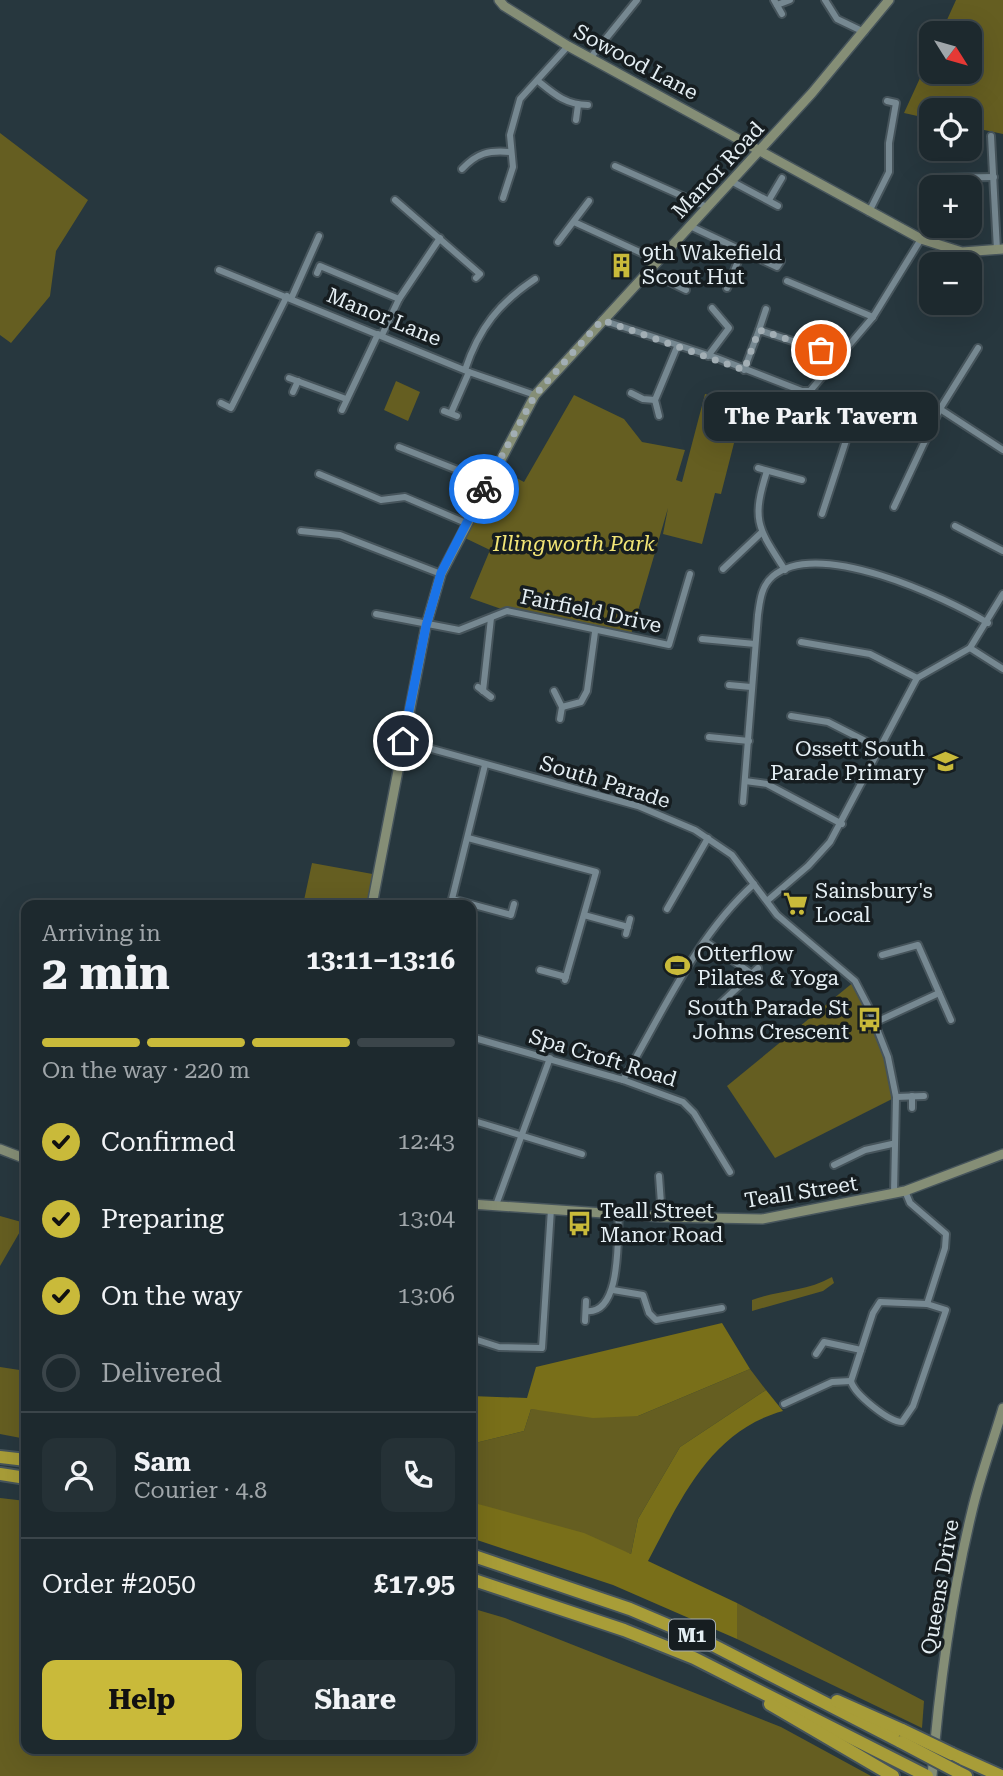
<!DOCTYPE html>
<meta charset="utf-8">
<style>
body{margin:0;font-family:"Roboto Serif",serif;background:#253136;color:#f1f3f6;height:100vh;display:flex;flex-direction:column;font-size:26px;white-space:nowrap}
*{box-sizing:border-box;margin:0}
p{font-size:23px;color:#a0a6aa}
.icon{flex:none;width:38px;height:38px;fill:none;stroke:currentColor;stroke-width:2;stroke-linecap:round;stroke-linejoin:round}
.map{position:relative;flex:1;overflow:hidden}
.sheet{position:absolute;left:21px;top:900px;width:455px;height:854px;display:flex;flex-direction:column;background:#1d292e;border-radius:14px;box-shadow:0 7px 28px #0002,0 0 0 2px #3b454a}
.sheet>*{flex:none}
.needle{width:46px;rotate:127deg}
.fabs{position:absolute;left:919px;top:21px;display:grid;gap:14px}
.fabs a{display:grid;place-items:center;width:63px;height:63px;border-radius:14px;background:#1d292e;box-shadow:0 7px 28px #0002,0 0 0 2px #3b454a;font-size:35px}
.pin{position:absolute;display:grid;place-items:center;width:60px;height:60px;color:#fff;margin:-30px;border:4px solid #fff;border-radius:50%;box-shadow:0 2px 7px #0007}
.courier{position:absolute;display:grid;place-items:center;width:70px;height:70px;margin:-35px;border:5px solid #1a73e8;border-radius:50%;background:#fff;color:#222;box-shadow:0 2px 9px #0007}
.bubble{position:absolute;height:49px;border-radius:14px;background:#1d292e;box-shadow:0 7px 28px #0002,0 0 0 2px #3b454a;font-size:23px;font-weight:700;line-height:49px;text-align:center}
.head em{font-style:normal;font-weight:700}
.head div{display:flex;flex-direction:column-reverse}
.head{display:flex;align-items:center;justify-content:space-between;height:119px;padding:0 21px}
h1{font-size:46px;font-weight:700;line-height:52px}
.bar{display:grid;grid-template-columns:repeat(4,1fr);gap:10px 7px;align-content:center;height:84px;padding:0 21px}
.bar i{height:9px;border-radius:5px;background:#3b454a}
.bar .active{background:#c9ba3a}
.bar p{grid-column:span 4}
.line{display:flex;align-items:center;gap:18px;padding:0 21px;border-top:2px solid #3b454a}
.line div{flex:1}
.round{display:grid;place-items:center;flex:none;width:74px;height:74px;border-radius:14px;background:#253136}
ol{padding:0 21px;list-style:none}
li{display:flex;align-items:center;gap:21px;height:77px}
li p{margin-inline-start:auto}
li .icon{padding:7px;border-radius:50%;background:#c9ba3a;color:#111;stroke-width:4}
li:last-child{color:#a0a6aa}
li i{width:38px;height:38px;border:4px solid #3b454a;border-radius:50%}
.cta{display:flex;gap:14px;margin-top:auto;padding:14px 21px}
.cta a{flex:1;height:80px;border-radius:14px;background:#c9ba3a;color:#111;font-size:28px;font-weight:700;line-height:80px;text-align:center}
.cta a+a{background:#253136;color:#f1f3f6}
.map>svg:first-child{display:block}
</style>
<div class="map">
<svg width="1003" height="1776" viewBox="0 0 1003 1776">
<rect width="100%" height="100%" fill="#27373e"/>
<g fill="#655e21">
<path d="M956 0H1003V134L970 127V110H931V119L904 113 931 54V72H970V33H941Z"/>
<path d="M0 133 88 200 56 251 50 296 11 343 0 335Z"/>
<path d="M396 381 420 392 408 421 384 410Z"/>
<path d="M705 394 744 404 721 494 715 493 702 544 663 534 668 508 630 638 507 611 470 598 490 550 465 538 466 523 495 467 524 482 574 395 624 419 642 442 685 450 676 480 682 482Z"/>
<path d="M312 863 378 875 372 905H303Z"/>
<path d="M855 981 876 1022 896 1097 775 1158 727 1086Z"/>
<path d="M0 1216 25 1223 0 1266Z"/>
<path d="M832 1277 834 1283 823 1291 752 1311V1300C778 1290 806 1292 832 1277Z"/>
<path d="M0 1367 26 1371V1439L0 1434Z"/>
<path d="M750 1369 766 1390 680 1447 638 1519 631 1554 471 1502V1444L524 1431 531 1409 638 1416Z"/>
<path d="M0 1498 26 1501V1748H471V1608L505 1618 781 1727 871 1776H0Z"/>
<path d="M737 1603 924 1701 922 1728 737 1639Z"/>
</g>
<g fill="#796f19">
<path d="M722 1323 750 1369 638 1416 593 1418 531 1409 524 1431 471 1444V1396L527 1398 536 1367Z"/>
<path d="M766 1390 783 1411C710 1431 681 1499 648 1561L737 1603V1639L613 1585 471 1538V1502L584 1533 631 1554 638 1519 680 1447Z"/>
</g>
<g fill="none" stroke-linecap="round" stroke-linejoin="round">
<defs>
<g id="street">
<path d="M774 0 782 14"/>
<path d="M825 0 837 19 864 32"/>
<path d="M777 5 790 0"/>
<path d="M591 57 637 0"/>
<path d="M538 81C554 94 566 105 588 105"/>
<path d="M576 120 578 105"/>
<path d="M991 136 997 250"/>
<path d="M615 166 707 207"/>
<path d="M462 169C477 153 489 150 510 152"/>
<path d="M934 178 994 177"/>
<path d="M731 181 778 206"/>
<path d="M503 198 513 167 510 135 520 99 568 46"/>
<path d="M395 200 480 274 476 278"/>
<path d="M769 200 782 178"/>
<path d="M869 212 889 172V143L896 103 887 101"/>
<path d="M574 222 657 260"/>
<path d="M690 226 777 267 781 261"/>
<path d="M558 242 589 201"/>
<path d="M219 270 469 372 535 395"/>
<path d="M647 271 686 290"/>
<path d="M317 273 320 266 399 299"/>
<path d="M787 281 873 317"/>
<path d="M727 288 743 249"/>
<path d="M291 299 319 236"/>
<path d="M602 320 717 358 802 391H810L873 317 921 239"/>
<path d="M759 330 766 309"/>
<path d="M382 335 399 299 440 238"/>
<path d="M708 356 729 328 712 308"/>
<path d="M465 370C479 328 499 303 535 279"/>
<path d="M744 370 759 330 841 357"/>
<path d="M289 378 346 399"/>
<path d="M810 391 855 413 822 514"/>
<path d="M293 392 298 381"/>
<path d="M631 393 643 399 655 400"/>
<path d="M221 403 231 408 287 296"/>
<path d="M940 409 1003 450"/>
<path d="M342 410 378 334"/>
<path d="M444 411 457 416"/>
<path d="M451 413 469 372"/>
<path d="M659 416 655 400 677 347"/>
<path d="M399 447 488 482"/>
<path d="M758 468 802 480"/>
<path d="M767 471C751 521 758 528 785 570"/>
<path d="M319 474 381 500 405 497 466 523"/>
<path d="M894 507 940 409 978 348"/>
<path d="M955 526 1003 551"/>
<path d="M301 531 340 535 441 574"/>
<path d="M723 569 761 533"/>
<path d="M376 614 459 630 507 611 669 645 690 574"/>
<path d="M702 639 755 644"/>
<path d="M801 642 870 654 917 678"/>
<path d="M970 648 1003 669"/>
<path d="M729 685 751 687"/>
<path d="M478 687 491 697"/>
<path d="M483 691 491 618"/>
<path d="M554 691 562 707 560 719"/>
<path d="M562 707 581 702 587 691 595 632"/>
<path d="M791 716 828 722 881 749"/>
<path d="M709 737 749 741"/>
<path d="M403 741 638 806 695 830 732 855 777 915 855 981 868 1006 888 1057 896 1097 894 1193"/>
<path d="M485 765 452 899 511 915 514 904"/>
<path d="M745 781 767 784 842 824"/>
<path d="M743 802 758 615C760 601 761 586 773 576 819 538 944 597 988 623"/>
<path d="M468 838 596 872 565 980"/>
<path d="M767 901 808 866 830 842 917 678 970 648 1003 594"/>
<path d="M667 909 708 838"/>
<path d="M584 915 628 927"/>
<path d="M626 934 630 919"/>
<path d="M705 941 752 974"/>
<path d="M882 955 918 945 951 1020"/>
<path d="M540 970 566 977"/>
<path d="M719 1005 758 968"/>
<path d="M876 1022 939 993"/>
<path d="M471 1037 623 1080 683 1102 694 1113 730 1172"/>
<path d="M623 1080C662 1014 696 936 754 884"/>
<path d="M912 1096V1108"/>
<path d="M896 1097 924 1096"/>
<path d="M471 1120 582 1154"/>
<path d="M834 1165 865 1150 892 1144"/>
<path d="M659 1176 662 1217"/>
<path d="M905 1191 910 1203 946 1234 945 1248 927 1304"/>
<path d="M496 1205 550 1058"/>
<path d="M613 1290 643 1295 649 1313 656 1320 722 1308"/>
<path d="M880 1302 927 1304 946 1310 913 1406 902 1422C889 1422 854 1394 851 1381L873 1313Z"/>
<path d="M586 1311C622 1315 617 1237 619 1213"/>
<path d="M585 1321 586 1301"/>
<path d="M471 1338 499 1347 542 1348 551 1209"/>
<path d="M816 1354 824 1342 861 1350"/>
<path d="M784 1404 832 1382 851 1381"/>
</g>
<g id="secondary">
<path d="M499 0 504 6 568 46 921 239 962 252 1003 249"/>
<path d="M372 905 426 626 441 574 535 395 812 93 889 0"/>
<path d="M0 1149 26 1159"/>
<path d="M471 1204 662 1217 762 1219 905 1191 1003 1154"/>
<path d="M932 1776C939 1687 951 1598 972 1511 980 1476 993 1442 1003 1408"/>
</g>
<g id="highway">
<path d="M0 1457 26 1460"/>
<path d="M0 1474 26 1478"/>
<path d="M471 1555 630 1609 703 1640 901 1742"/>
<path d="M471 1579 624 1630 694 1658 927 1776"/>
<path d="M837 1701 902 1730"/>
<path d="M770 1704 893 1776"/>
<path d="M952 1754 1001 1776"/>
<path d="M956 1771 966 1776"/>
</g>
</defs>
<use href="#street" stroke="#46545b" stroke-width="10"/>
<use href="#secondary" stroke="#46545b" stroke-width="12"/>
<use href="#highway" stroke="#46545b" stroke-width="16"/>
<use href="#street" stroke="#768891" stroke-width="6"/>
<use href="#secondary" stroke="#858e76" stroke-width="9"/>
<use href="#highway" stroke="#a89d38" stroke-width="12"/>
<defs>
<g id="highway-bridge">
<path d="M902 1730 952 1754"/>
<path d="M901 1742 956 1771"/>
</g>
</defs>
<use href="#highway-bridge" stroke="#46545b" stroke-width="16" stroke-linecap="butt"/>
<use href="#highway-bridge" stroke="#a89d38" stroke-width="12"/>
</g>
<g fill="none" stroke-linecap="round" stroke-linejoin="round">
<path stroke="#a2aeb4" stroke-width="7" stroke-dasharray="0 12.6" d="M484 489 535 395 602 320 744 370 759 330 821 350"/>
<path stroke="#1a73e8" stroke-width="9" d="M403 741 426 626 441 573 484 489"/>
</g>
<defs>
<symbol id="building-bare" viewBox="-9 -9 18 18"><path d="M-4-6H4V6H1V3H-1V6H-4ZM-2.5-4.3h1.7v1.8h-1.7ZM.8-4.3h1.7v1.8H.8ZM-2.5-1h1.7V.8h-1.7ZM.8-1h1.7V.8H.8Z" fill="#c9ba3a" stroke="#161d20" stroke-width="2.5" paint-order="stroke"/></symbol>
<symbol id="school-bare" viewBox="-9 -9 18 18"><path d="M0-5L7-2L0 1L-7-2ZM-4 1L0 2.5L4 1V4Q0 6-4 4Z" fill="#c9ba3a" stroke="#161d20" stroke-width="2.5" paint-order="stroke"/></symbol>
<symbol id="supermarket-bare" viewBox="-9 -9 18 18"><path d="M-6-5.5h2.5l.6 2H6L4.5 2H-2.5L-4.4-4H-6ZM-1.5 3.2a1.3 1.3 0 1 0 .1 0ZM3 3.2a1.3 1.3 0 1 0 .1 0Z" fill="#c9ba3a" stroke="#161d20" stroke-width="2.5" paint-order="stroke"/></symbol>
<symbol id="stadium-bare" viewBox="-9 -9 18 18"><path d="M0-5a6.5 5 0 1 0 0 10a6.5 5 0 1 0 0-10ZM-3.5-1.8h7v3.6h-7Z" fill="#c9ba3a" stroke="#161d20" stroke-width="2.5" paint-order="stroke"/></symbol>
<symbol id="bus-bare" viewBox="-9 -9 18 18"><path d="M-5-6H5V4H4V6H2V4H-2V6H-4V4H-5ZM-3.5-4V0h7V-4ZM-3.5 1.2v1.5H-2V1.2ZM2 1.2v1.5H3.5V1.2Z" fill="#c9ba3a" stroke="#161d20" stroke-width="2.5" paint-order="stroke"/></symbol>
</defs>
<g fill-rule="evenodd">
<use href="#building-bare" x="604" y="248" width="35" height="35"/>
<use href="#school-bare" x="928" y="744" width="35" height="35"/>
<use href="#supermarket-bare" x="778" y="886" width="35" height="35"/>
<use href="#stadium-bare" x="660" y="948" width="35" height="35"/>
<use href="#bus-bare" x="852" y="1002" width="35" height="35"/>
<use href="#bus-bare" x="562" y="1206" width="35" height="35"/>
</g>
<g text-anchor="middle" stroke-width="7" stroke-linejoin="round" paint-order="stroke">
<rect fill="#161d20" stroke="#a6afb4" stroke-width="2" x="669" y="1619.5" width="46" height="31" rx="5"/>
<g font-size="19" font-weight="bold" fill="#e4eef3">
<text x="692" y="1642">M1</text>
</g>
<g font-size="21" fill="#e4eef3" stroke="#161d20">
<text transform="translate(636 62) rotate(28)" y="7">Sowood Lane</text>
<text transform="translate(718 170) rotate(-47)" y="7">Manor Road</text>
<text transform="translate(384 317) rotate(22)" y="7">Manor Lane</text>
<text transform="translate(591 611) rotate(12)" y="7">Fairfield Drive</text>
<text transform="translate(605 782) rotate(17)" y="7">South Parade</text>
<text transform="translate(603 1058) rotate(17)" y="7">Spa Croft Road</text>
<text transform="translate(801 1192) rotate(-9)" y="7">Teall Street</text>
<text transform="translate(940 1587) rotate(-80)" y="7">Queens Drive</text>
</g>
<g font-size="21" fill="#e4eef3" stroke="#161d20" text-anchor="start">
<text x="642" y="260">9th Wakefield<tspan x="642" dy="24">Scout Hut</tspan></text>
<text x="925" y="756" text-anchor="end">Ossett South<tspan x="925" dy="24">Parade Primary</tspan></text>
<text x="815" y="898">Sainsbury's<tspan x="815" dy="24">Local</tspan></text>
<text x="697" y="961">Otterflow<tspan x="697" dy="24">Pilates &amp; Yoga</tspan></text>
<text x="849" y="1015" text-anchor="end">South Parade St<tspan x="849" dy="24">Johns Crescent</tspan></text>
<text x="600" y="1218">Teall Street<tspan x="600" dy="24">Manor Road</tspan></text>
</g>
<g font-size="21" font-style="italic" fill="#f2e576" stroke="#161d20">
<text x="574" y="551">Illingworth Park</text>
</g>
</g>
</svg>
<div class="fabs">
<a><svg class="needle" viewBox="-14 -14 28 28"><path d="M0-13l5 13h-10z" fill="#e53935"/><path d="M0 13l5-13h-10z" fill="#a0a6aa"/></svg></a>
<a><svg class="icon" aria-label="locate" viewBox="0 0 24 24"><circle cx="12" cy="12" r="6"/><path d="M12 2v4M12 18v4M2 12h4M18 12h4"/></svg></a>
<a>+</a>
<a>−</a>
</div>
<div class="pin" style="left:821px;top:350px;background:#ea580c"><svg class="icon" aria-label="bag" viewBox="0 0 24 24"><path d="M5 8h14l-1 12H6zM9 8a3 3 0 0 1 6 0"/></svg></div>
<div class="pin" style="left:403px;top:741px;background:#1f2937"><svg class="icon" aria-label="home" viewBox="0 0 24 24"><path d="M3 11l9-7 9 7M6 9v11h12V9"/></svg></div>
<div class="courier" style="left:484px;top:489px"><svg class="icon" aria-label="bike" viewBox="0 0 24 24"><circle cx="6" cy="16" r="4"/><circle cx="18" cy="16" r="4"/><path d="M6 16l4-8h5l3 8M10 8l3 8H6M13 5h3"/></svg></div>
<div class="bubble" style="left:704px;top:392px;width:234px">The Park Tavern</div>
<section class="sheet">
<div class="head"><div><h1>2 min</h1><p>Arriving in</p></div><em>13:11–13:16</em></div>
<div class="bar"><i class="active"></i><i class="active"></i><i class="active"></i><i></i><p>On the way · 220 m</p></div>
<ol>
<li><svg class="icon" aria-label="check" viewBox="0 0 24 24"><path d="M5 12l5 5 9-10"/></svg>Confirmed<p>12:43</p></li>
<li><svg class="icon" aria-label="check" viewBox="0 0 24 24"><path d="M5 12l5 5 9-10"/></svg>Preparing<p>13:04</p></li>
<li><svg class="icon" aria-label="check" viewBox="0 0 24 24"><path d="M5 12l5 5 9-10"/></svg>On the way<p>13:06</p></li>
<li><i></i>Delivered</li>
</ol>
<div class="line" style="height:126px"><a class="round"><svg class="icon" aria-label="person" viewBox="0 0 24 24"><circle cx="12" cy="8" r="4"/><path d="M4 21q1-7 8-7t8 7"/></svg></a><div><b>Sam</b><p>Courier · 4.8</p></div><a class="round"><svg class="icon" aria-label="phone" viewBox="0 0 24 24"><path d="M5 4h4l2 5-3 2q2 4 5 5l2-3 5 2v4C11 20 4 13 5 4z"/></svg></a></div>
<div class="line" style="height:91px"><div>Order #2050</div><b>£17.95</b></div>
<div class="cta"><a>Help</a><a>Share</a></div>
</section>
</div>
